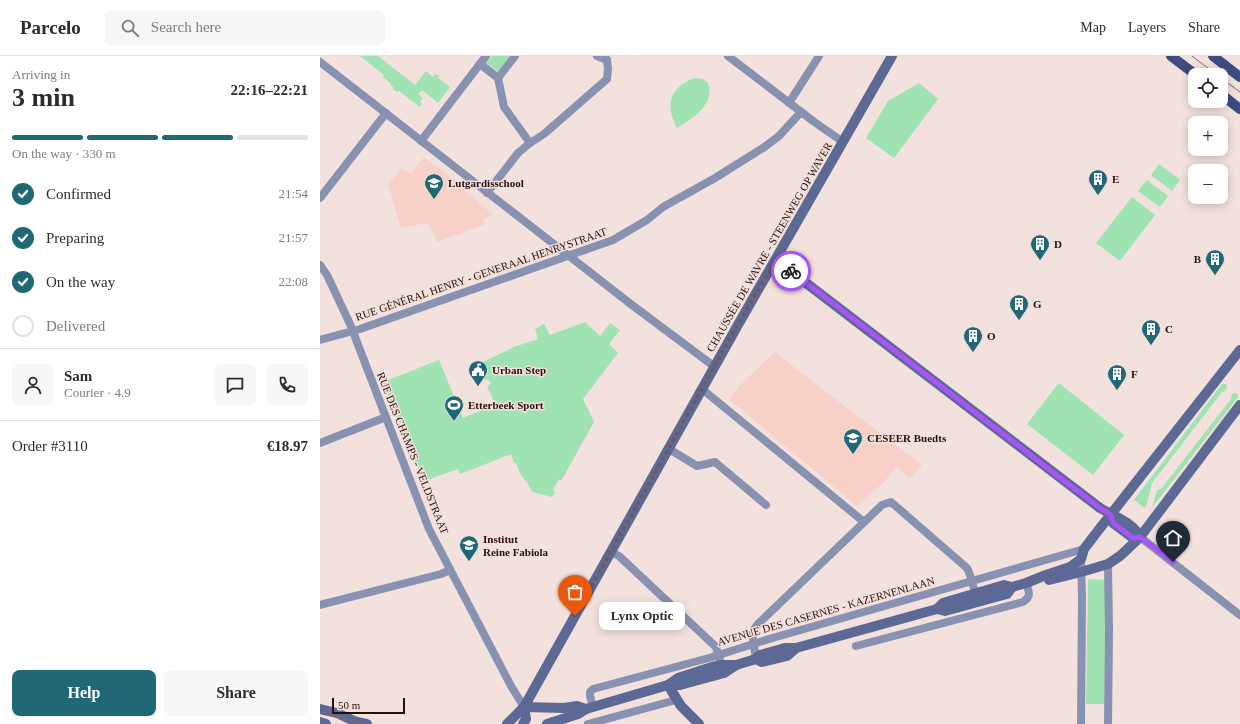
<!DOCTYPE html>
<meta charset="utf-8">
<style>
body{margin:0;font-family:Georgia,serif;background:#f7f7f7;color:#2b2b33;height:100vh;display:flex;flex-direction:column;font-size:15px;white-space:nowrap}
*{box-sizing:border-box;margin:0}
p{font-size:13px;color:#7c7c81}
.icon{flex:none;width:22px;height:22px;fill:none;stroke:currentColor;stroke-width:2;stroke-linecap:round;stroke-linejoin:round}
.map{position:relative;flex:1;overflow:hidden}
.drawer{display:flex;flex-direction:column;background:#fff;width:320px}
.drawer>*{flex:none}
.controls{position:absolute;left:868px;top:12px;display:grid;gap:8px}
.controls a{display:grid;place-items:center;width:40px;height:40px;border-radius:8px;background:#fff;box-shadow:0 2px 10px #0003;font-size:20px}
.scale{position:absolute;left:12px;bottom:10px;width:73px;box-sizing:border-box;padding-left:4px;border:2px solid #2c0d08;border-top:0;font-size:11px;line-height:14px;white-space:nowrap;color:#2c0d08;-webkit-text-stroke:3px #f3e1dd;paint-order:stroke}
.pin{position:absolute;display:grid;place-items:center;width:34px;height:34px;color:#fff;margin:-41px -17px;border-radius:50% 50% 50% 0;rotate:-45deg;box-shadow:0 0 4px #0007}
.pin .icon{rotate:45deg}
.courier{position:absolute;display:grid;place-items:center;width:40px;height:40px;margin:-20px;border:3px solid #a855f7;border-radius:50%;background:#fff;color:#222;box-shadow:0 1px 5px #0007}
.bubble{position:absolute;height:28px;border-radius:8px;background:#fff;box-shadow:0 2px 10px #0003;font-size:13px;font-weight:600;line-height:28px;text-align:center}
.headline em{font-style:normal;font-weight:600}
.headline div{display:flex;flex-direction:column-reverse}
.headline{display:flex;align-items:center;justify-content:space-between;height:68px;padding:0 12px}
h1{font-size:26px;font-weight:600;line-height:30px}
.bar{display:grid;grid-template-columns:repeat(4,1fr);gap:6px 4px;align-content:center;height:48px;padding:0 12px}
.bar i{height:5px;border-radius:3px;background:#e1e1e2}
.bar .selected{background:#206876}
.bar p{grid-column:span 4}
.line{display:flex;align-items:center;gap:10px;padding:0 12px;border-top:1px solid #e1e1e2}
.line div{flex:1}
.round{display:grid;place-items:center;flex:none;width:42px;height:42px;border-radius:8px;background:#f7f7f7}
ol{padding:0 12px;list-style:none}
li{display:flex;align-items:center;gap:12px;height:44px}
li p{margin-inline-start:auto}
li .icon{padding:4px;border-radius:50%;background:#206876;color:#fff;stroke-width:4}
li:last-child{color:#7c7c81}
li i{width:22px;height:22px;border:2px solid #e1e1e2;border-radius:50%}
.primary-button{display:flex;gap:8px;margin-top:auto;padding:8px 12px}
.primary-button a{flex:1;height:46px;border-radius:8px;background:#206876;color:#fff;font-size:16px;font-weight:600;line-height:46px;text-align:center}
.primary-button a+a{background:#f7f7f7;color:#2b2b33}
header{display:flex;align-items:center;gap:24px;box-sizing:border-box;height:56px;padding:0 20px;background:#fff;border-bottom:1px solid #e1e1e2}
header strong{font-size:19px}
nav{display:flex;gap:22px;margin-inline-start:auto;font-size:14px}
.search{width:280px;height:36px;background:#f7f7f7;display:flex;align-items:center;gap:10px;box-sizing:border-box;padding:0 14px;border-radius:8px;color:#7c7c81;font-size:15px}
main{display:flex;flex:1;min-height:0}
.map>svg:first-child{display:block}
</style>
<header>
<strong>Parcelo</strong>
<div class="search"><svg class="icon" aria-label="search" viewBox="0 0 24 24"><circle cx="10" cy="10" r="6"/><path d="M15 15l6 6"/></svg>Search here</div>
<nav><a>Map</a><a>Layers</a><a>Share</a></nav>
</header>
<main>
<section class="drawer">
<div class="headline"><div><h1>3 min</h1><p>Arriving in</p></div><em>22:16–22:21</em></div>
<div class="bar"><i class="selected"></i><i class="selected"></i><i class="selected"></i><i></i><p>On the way · 330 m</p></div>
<ol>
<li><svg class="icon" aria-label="check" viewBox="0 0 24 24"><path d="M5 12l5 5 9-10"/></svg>Confirmed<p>21:54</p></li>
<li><svg class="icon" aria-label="check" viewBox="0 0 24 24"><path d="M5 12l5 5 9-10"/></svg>Preparing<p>21:57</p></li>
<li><svg class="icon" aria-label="check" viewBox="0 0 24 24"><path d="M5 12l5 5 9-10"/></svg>On the way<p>22:08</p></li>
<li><i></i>Delivered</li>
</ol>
<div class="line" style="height:72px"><a class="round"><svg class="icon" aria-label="person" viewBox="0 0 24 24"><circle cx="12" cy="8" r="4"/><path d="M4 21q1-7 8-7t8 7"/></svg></a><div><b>Sam</b><p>Courier · 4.9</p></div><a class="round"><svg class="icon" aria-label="chat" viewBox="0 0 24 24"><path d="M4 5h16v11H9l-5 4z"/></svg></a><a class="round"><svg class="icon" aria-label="phone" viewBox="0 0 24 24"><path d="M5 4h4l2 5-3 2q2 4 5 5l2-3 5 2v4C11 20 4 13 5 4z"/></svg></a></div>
<div class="line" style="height:52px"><div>Order #3110</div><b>€18.97</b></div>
<div class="primary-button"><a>Help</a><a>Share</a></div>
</section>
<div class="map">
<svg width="920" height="668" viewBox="0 0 920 668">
<rect width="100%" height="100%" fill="#f3e1dd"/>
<g fill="#f7d0c7">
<path d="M104 101 129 120 173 159 163 163 165 168 117 186 114 178 107 167 81 172 68 128 82 112 91 118Z"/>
<path d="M455 296 484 319 602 409 590 422 577 411 563 427 537 450 409 343 422 327Z"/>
</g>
<g fill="#9ee3b1">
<path d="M40 0H58L95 29 106 15 113 21 115 18 119 20 118 22 130 31 118 47 102 34 98 38 103 42 100 45 102 47 100 51 79 35 77 36 73 33 74 32 70 29 71 28 63 21 64 19Z"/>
<path d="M172 0H190L178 16 166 7Z"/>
<path d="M375 22 383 23 388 27C396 48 372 63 357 72 349 56 346 42 361 29 366 26 370 23 375 22Z"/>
<path d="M599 27 618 43 574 102 546 82 568 45Z"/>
<path d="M839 108 860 124 852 135 831 119Z"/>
<path d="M827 124 848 140 840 151 818 135Z"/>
<path d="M812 141 835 159 800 205 776 187Z"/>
<path d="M265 266 280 280 290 267 300 274 289 288 298 297 263 343 274 366 241 425 239 423 233 434 235 436 232 441 212 436 208 428 201 419 196 407H194L191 398 140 418 138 413 102 426 99 418 100 417 93 399H91L63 326 119 304 143 362 175 348 167 330 171 328 168 323 165 324 159 308 194 291 218 283 215 273 224 268 230 279Z"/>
<path d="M739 327 804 379 773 419 707 368Z"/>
<path d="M902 328H906L907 331 906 334 902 336 832 427 827 447 825 452 814 444Z"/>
<path d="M915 337 917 338 918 341 831 453 833 449 837 434 841 433 911 343 912 338Z"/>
<path d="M768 523 787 524 784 648H766Z"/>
</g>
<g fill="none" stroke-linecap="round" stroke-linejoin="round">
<g stroke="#8991b1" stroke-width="8">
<path d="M277 0 287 4"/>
<path d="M408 0 493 65 523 86"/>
<path d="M0 6 312 249 395 311"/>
<path d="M160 8 178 22"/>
<path d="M178 22 184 51 210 87"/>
<path d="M178 22 195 0"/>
<path d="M469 47 499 0"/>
<path d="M101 85 166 0"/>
<path d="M167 137 198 97 210 87 224 78 287 23 288 13 287 4"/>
<path d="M0 142 66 57"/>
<path d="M0 209 7 219 30 268 109 473 191 630 204 651"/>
<path d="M0 284 40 273 293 184 327 164 343 151 395 122 443 92 459 80 481 56"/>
<path d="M382 333 544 466"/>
<path d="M0 387 66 361"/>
<path d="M349 393 377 410 395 406 446 449"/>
<path d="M820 481 920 559"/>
<path d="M291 496 299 500 396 591 400 604"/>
<path d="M761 503 762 541 761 668"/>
<path d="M788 508 789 575 788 668"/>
<path d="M0 549 121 518 130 514"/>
<path d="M536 590 703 546C712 540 709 536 706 527"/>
<path d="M436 603 432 576 438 568 562 449 571 446 647 512 650 519 657 543"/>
<path d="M273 651 270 640V636L273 633 389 602 449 583 764 493"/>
<path d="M268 668 356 644"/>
</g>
<g stroke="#5d6995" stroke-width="10">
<path d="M456 204 780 452C792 459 814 467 820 481"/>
<path d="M791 459 793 467 813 482 820 481"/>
<path d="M729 524 761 516 788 508 800 500 820 481 920 349"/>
<path d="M617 553 625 555 672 542 687 538 692 531"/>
<path d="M436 603 442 606 467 600 476 592"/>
<path d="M348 629 358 622 392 611 402 609H416L436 603 440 599 465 592H476L617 553 623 547 684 529 692 531 706 527 726 519 750 511 761 503 764 493 777 476 920 294"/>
<path d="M348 629 361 650 379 668"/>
<path d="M204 651 244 652 257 650 266 653"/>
<path d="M0 653 17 657 34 665 47 668"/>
<path d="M0 666 6 668"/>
<path d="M187 668 204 651 419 267 572 0"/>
<path d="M203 668 206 663 204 651"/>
<path d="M227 668 258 658 266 653 348 629H360L404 617 416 609"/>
</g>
<g stroke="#3f4b81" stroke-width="10">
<path d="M851 0 876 19"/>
<path d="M893 0 920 21"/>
<path d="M901 38 920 53"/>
</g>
<g stroke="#836a65" stroke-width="1">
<path d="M872 0 897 19"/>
<path d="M901 22 920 36"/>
<path d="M0 657 43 668"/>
</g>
</g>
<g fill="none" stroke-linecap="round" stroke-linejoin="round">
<path stroke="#725753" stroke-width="4" stroke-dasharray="0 7.2" d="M255 560 413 277 456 204 471 215"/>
<path stroke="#a855f7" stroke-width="5" d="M471 215 734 417 780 452 791 459 793 467 813 482 820 481 853 506"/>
</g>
<defs>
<symbol id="building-pin" viewBox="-11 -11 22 30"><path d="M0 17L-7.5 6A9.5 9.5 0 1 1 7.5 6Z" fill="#206876" stroke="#f3e1dd"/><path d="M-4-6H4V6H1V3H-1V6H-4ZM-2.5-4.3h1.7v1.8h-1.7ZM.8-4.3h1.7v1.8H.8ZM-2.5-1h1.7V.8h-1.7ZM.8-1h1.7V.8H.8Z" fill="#fff"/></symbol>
<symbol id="school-pin" viewBox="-11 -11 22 30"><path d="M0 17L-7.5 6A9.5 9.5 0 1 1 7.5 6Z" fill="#206876" stroke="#f3e1dd"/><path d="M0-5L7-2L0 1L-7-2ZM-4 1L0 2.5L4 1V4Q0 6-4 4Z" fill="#fff"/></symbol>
<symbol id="civic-pin" viewBox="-11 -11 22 30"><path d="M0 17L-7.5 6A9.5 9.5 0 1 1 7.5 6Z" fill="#206876" stroke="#f3e1dd"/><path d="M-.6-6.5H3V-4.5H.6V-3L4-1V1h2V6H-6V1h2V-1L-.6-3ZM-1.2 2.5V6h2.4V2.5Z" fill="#fff"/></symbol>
<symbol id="stadium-pin" viewBox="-11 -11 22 30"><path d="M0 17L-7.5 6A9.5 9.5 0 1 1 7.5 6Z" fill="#206876" stroke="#f3e1dd"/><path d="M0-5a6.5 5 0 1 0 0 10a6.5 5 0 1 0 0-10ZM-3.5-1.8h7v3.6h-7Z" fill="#fff"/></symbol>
</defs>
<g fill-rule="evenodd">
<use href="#building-pin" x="767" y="112" width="22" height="30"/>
<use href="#school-pin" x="103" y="116" width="22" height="30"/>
<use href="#building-pin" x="709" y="177" width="22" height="30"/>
<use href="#building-pin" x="884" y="192" width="22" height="30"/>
<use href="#building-pin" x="688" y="237" width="22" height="30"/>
<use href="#building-pin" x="820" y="262" width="22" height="30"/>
<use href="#building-pin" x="642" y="269" width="22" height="30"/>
<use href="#civic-pin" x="147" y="303" width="22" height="30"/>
<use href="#building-pin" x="786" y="307" width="22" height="30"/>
<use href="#stadium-pin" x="123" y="338" width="22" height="30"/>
<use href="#school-pin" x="522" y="371" width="22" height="30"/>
<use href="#school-pin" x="138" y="478" width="22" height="30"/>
</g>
<g text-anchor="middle" stroke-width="3" stroke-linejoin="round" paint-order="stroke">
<g font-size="11" font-weight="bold" fill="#2c0d08" stroke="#f3e1dd" text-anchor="start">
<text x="792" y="127">E</text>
<text x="128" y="131">Lutgardisschool</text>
<text x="734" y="192">D</text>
<text x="881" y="207" text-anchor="end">B</text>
<text x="713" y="252">G</text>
<text x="845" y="277">C</text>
<text x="667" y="284">O</text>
<text x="172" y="318">Urban Step</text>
<text x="811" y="322">F</text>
<text x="148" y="353">Etterbeek Sport</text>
<text x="547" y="386">CESEER Buedts</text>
<text x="163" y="487">Institut<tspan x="163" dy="13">Reine Fabiola</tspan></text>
</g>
<g font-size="11" fill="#2c0d08" stroke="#f3e1dd">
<text transform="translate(449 191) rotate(-60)" y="4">CHAUSSÉE DE WAVRE - STEENWEG OP WAVER</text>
<text transform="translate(161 218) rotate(-19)" y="4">RUE GÉNÉRAL HENRY - GENERAAL HENRYSTRAAT</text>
<text transform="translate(93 397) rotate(68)" y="4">RUE DES CHAMPS - VELDSTRAAT</text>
<text transform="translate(506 555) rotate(-16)" y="4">AVENUE DES CASERNES - KAZERNENLAAN</text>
</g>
</g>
</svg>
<div class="controls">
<a><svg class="icon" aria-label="locate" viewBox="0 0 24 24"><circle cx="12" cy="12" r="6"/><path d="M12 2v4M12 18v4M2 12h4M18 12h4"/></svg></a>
<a>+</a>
<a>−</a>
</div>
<div class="scale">50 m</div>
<div class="pin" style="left:255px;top:560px;background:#ea580c"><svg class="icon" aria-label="bag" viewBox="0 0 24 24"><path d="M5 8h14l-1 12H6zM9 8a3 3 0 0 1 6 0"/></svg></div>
<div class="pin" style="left:853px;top:506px;background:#1f2937"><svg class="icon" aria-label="home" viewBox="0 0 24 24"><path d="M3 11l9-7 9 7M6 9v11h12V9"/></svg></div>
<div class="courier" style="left:471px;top:215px"><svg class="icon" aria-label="bike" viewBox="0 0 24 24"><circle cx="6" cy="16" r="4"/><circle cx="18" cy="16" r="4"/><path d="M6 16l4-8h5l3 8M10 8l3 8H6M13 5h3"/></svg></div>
<div class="bubble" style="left:279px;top:546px;width:86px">Lynx Optic</div>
</div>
</main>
